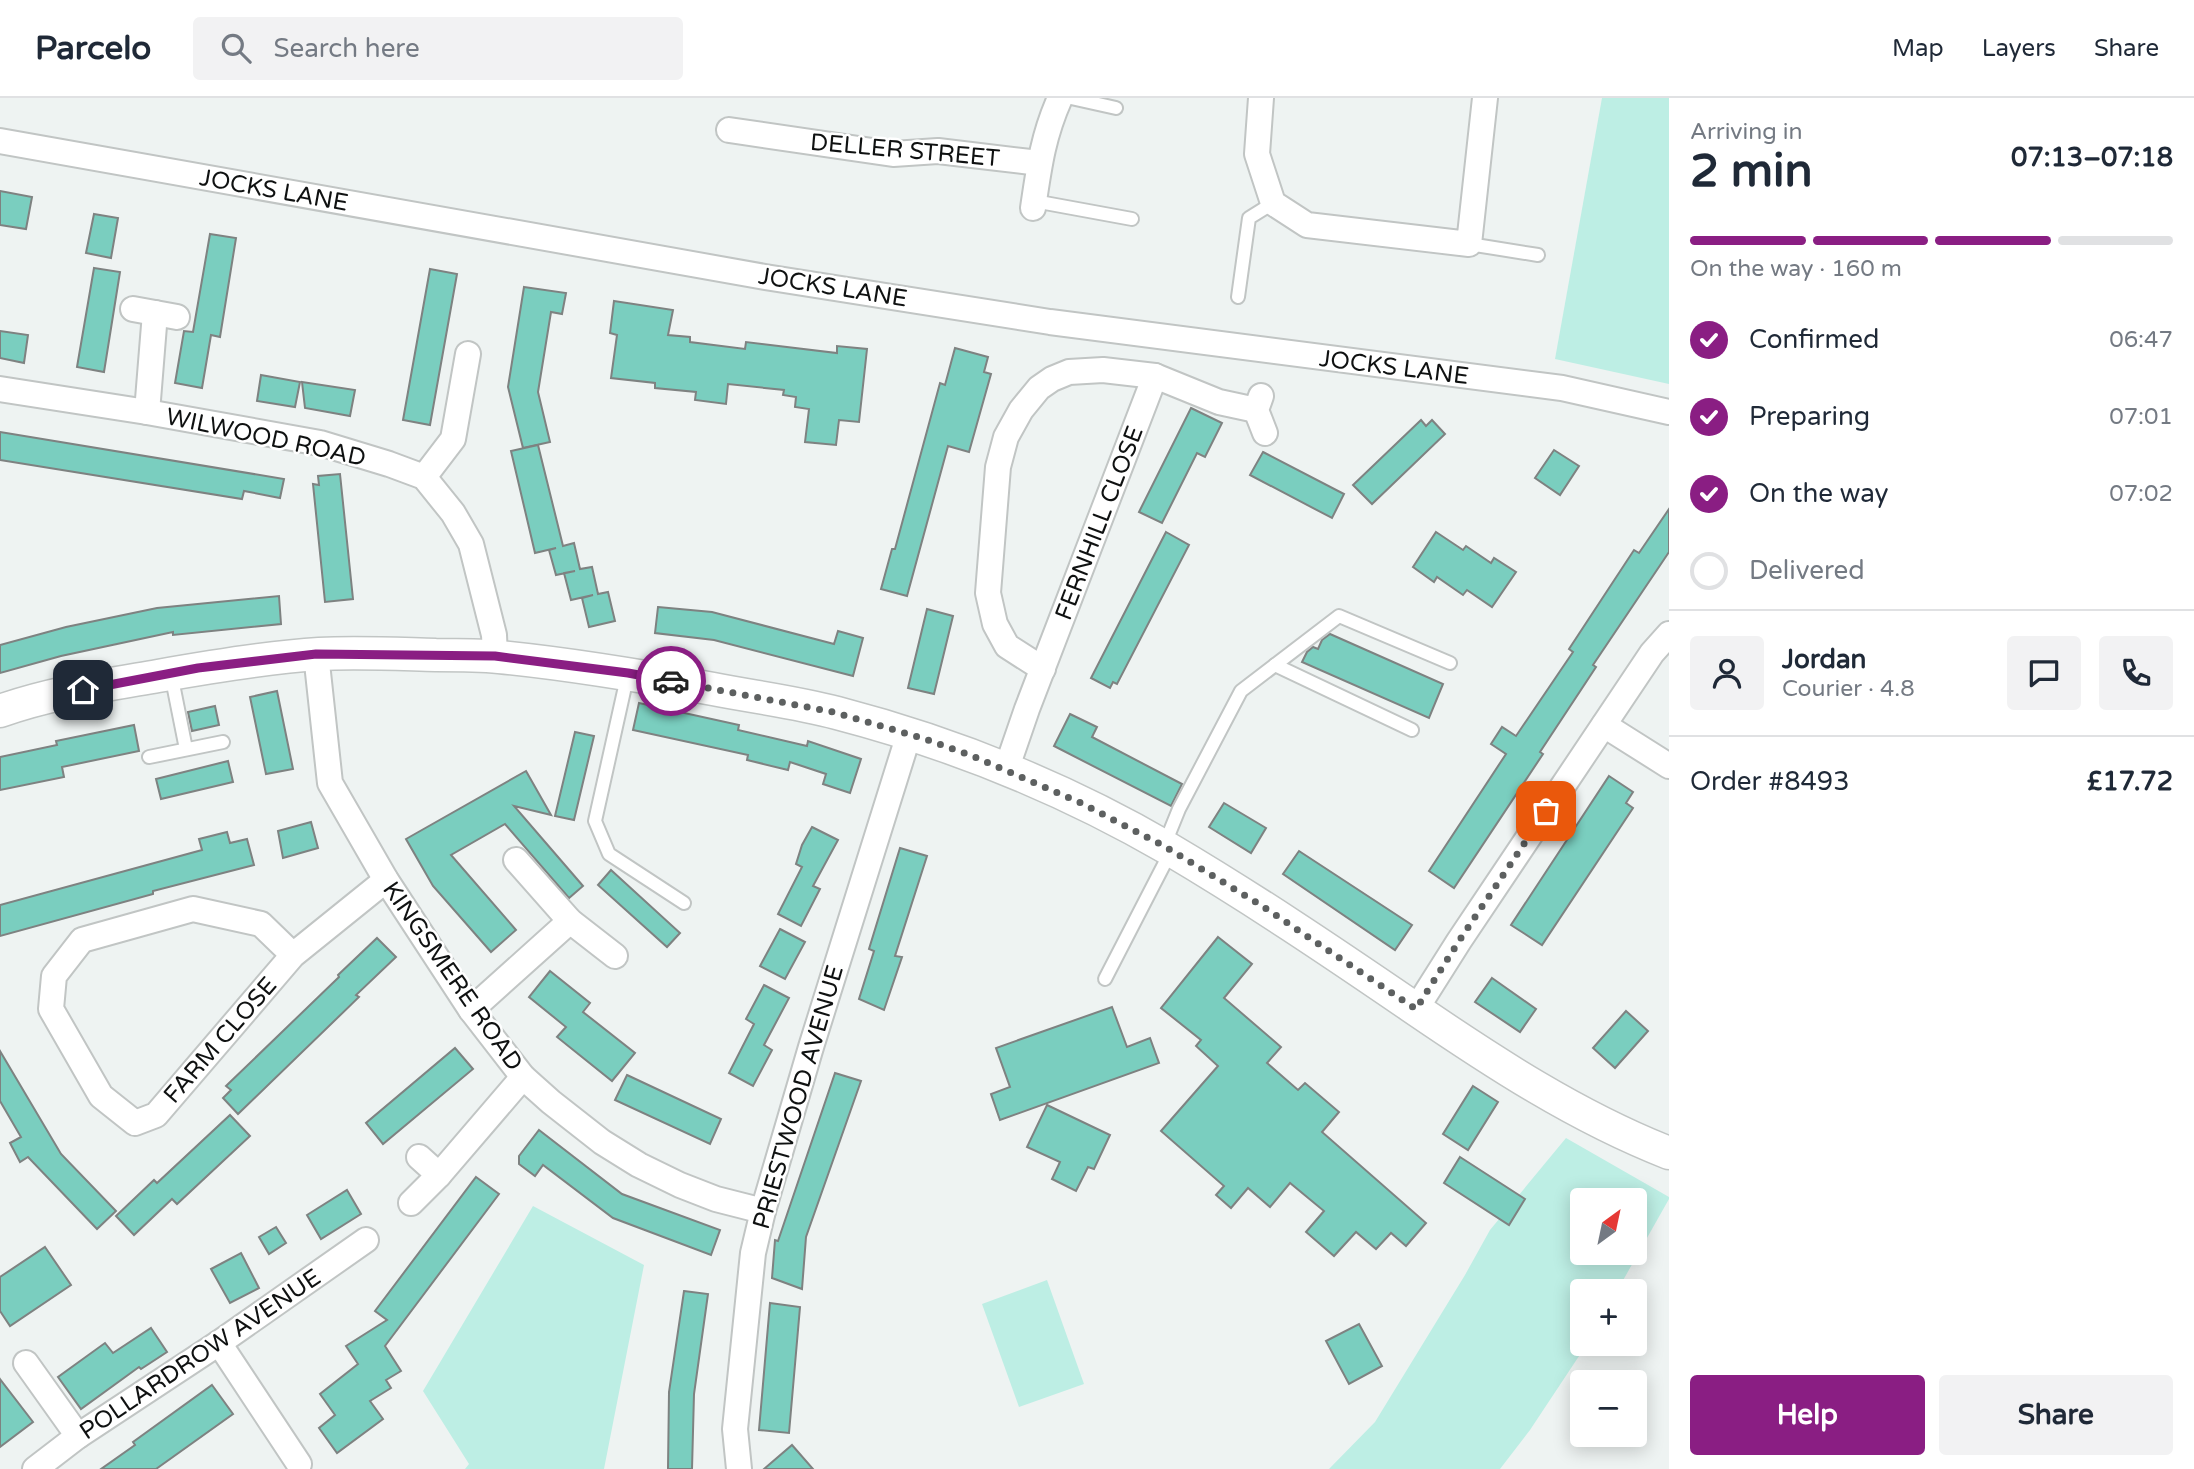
<!DOCTYPE html>
<meta charset="utf-8">
<style>
body{margin:0;font-family:"Varela Round",sans-serif;background:#f2f2f3;color:#1f2937;height:100vh;display:flex;flex-direction:column;font-size:26px;white-space:nowrap}
*{box-sizing:border-box;margin:0}
p{font-size:23px;color:#747a83}
.icon{flex:none;width:38px;height:38px;fill:none;stroke:currentColor;stroke-width:2;stroke-linecap:round;stroke-linejoin:round}
.map{position:relative;flex:1;overflow:hidden}
.drawer{display:flex;flex-direction:column;background:#fff;width:525px}
.drawer>*{flex:none}
.needle{width:46px;rotate:33deg}
.buttons{position:absolute;left:1570px;top:1090px;display:grid;gap:14px}
.buttons a{display:grid;place-items:center;width:77px;height:77px;border-radius:7px;background:#fff;box-shadow:0 4px 18px #0003;font-size:35px}
.pin{position:absolute;display:grid;place-items:center;width:60px;height:60px;color:#fff;margin:-30px;border-radius:14px;box-shadow:0 4px 10px #0006}
.courier{position:absolute;display:grid;place-items:center;width:70px;height:70px;margin:-35px;border:5px solid #8a1e83;border-radius:50%;background:#fff;color:#222;box-shadow:0 2px 9px #0007}
.headline em{font-style:normal;font-weight:700}
.headline div{display:flex;flex-direction:column-reverse}
.headline{display:flex;align-items:center;justify-content:space-between;height:119px;padding:0 21px}
h1{font-size:46px;font-weight:700;line-height:52px}
.bar{display:grid;grid-template-columns:repeat(4,1fr);gap:10px 7px;align-content:center;height:84px;padding:0 21px}
.bar i{height:9px;border-radius:5px;background:#e0e1e3}
.bar .current{background:#8a1e83}
.bar p{grid-column:span 4}
.line{display:flex;align-items:center;gap:18px;padding:0 21px;border-top:2px solid #e0e1e3}
.line div{flex:1}
.round{display:grid;place-items:center;flex:none;width:74px;height:74px;border-radius:7px;background:#f2f2f3}
ol{padding:0 21px;list-style:none}
li{display:flex;align-items:center;gap:21px;height:77px}
li p{margin-inline-start:auto}
li .icon{padding:7px;border-radius:50%;background:#8a1e83;color:#fff;stroke-width:4}
li:last-child{color:#747a83}
li i{width:38px;height:38px;border:4px solid #e0e1e3;border-radius:50%}
.cta{display:flex;gap:14px;margin-top:auto;padding:14px 21px}
.cta a{flex:1;height:80px;border-radius:7px;background:#8a1e83;color:#fff;font-size:28px;font-weight:700;line-height:80px;text-align:center}
.cta a+a{background:#f2f2f3;color:#1f2937}
header{display:flex;align-items:center;gap:42px;box-sizing:border-box;height:98px;padding:0 35px;background:#fff;border-bottom:2px solid #e0e1e3}
header strong{font-size:33px}
nav{display:flex;gap:38px;margin-inline-start:auto;font-size:24px}
.search{width:490px;height:63px;background:#f2f2f3;display:flex;align-items:center;gap:18px;box-sizing:border-box;padding:0 24px;border-radius:7px;color:#747a83;font-size:26px}
main{display:flex;flex:1;min-height:0}
.map>svg:first-child{display:block}
</style>
<header>
<strong>Parcelo</strong>
<div class="search"><svg class="icon" aria-label="search" viewBox="0 0 24 24"><circle cx="10" cy="10" r="6"/><path d="M15 15l6 6"/></svg>Search here</div>
<nav><a>Map</a><a>Layers</a><a>Share</a></nav>
</header>
<main>
<div class="map">
<svg width="1669" height="1371" viewBox="0 0 1669 1371">
<rect width="100%" height="100%" fill="#eef3f2"/>
<g fill="#bdeee4" fill-rule="evenodd">
<path d="M1602 0H1669V286L1555 261Z"/>
<path d="M1566 1040 1669 1099V1101L1617 1193 1582 1194V1246H1587L1530 1332 1500 1371H1329L1375 1324 1465 1177 1490 1132ZM1582 1102H1634V1155H1582Z"/>
<path d="M533 1108 644 1167 604 1371H465L469 1366 423 1293Z"/>
<path d="M1047 1182 1084 1286 1019 1309 982 1206Z"/>
</g>
<g fill="#7acebf" stroke="#7e8281" stroke-width="2">
<path d="M0 93 32 99 26 131 0 127Z"/>
<path d="M94 116 118 120 111 160 86 155Z"/>
<path d="M210 136 236 140 220 239 211 237 202 290 175 285 184 233 193 234Z"/>
<path d="M94 170 120 174 104 274 77 269Z"/>
<path d="M430 171 457 176 430 327 403 322Z"/>
<path d="M524 189 566 195 562 216 551 214 538 294 550 344 523 350 508 289Z"/>
<path d="M614 203 673 212 668 237 690 239V244L745 251 746 244 837 255V248L867 251 859 324 839 322 836 347 805 344 809 311 795 309 796 299 783 297 784 292 728 286 726 306 695 302 696 294 655 290V285L611 280 617 237 610 235Z"/>
<path d="M0 233 28 237 24 265 0 260Z"/>
<path d="M955 250 988 259 984 274 991 276 969 354 948 348 907 498 881 491 892 451H895L940 285 945 287Z"/>
<path d="M261 277 300 284 295 309 257 303Z"/>
<path d="M302 284 355 292 350 318 305 310Z"/>
<path d="M1191 310 1222 325 1205 359 1197 355 1162 425 1139 414Z"/>
<path d="M1421 322 1426 328 1432 322 1445 336 1372 406 1353 387Z"/>
<path d="M0 334 284 381 280 400 244 393 242 401 0 362Z"/>
<path d="M538 347 563 448 574 445 580 471 592 469 598 496 608 494 615 523 589 529 582 500 593 497 571 502 564 475 575 473 556 477 549 452 556 450 535 455 511 353Z"/>
<path d="M1554 352 1579 368 1560 397 1535 380Z"/>
<path d="M1263 354 1344 396 1332 420 1250 377Z"/>
<path d="M340 376 353 501 325 504 313 386 319 387 318 378Z"/>
<path d="M1669 411V454L1593 567 1596 569 1540 654 1543 656 1454 790 1429 773 1506 656 1491 646 1502 629 1516 638 1573 554 1569 551 1634 452 1639 455Z"/>
<path d="M1166 434 1189 447 1117 586 1113 584 1110 590 1091 580Z"/>
<path d="M1436 434 1463 452 1466 448 1491 465 1494 460 1516 474 1492 509 1467 492 1463 497 1437 479 1434 484 1413 469Z"/>
<path d="M279 498 281 526 173 537V534L61 558 0 575V547L66 529 157 510Z"/>
<path d="M658 509 712 514 834 546 838 533 863 540 853 578 714 542 655 535Z"/>
<path d="M927 511 953 518 934 596 908 590Z"/>
<path d="M1330 536 1443 586 1429 620 1302 564 1307 554 1313 549 1318 551 1322 542Z"/>
<path d="M277 593 293 671 266 676 250 599Z"/>
<path d="M639 605 739 627 738 632 807 648 808 643 861 661 850 695 823 686 826 676 790 664 788 672 747 662 748 657 633 632Z"/>
<path d="M215 608 219 627 192 633 188 614Z"/>
<path d="M1070 616 1097 629 1092 639 1182 686 1171 708 1054 648Z"/>
<path d="M134 627 139 653 62 669 64 679 0 692V659L57 647 56 643Z"/>
<path d="M575 634 594 638 574 722 555 718Z"/>
<path d="M228 663 233 684 161 701 156 681Z"/>
<path d="M526 673 551 717 514 708 583 788 569 800 505 726 451 757 516 832 491 854 433 788 406 741Z"/>
<path d="M1609 678 1633 694 1626 705 1633 710 1542 847 1511 827Z"/>
<path d="M1224 705 1266 730 1251 755 1209 729Z"/>
<path d="M311 724 318 750 283 760 278 733Z"/>
<path d="M812 729 838 742 813 788 820 791 801 828 778 816 802 769 796 766 802 747Z"/>
<path d="M227 734 230 745 247 741 254 767 153 793V796L0 838V807L202 752 199 741Z"/>
<path d="M900 750 927 758 895 858 902 859 884 912 859 901 874 853 869 851Z"/>
<path d="M1299 753 1412 827 1395 852 1283 776Z"/>
<path d="M611 772 680 835 667 849 598 787Z"/>
<path d="M780 831 805 844 785 881 760 868Z"/>
<path d="M1218 839 1252 866 1224 900 1281 949 1267 965 1298 992 1305 985 1339 1014 1322 1034 1426 1125 1406 1148 1391 1135 1376 1151 1356 1134 1334 1158 1306 1134 1324 1113 1290 1085 1270 1109 1248 1090 1231 1110 1216 1097 1224 1088 1161 1033 1218 968 1196 948 1201 942 1161 910Z"/>
<path d="M377 840 396 859 356 897 359 899 238 1016 223 1000 231 992 226 988 339 879 338 877Z"/>
<path d="M550 873 590 905 583 914 635 955 612 983 557 939 566 929 529 899Z"/>
<path d="M1492 880 1536 911 1520 934 1475 904Z"/>
<path d="M764 887 789 900 764 947 772 952 753 988 729 975 754 926 746 921Z"/>
<path d="M1112 909 1127 949 1150 940 1159 965 1000 1022 991 996 1010 989 996 950Z"/>
<path d="M1626 913 1648 933 1615 970 1593 950Z"/>
<path d="M455 950 473 971 383 1046 366 1025Z"/>
<path d="M0 953 61 1056 116 1113 97 1131 28 1059 20 1064 10 1045 21 1039 0 1003Z"/>
<path d="M835 975 861 983 806 1139 802 1191 772 1180 775 1142 778 1143Z"/>
<path d="M627 977 721 1021 710 1046 615 1002Z"/>
<path d="M1473 988 1498 1004 1468 1052 1443 1036Z"/>
<path d="M1047 1007 1110 1037 1094 1071 1088 1069 1076 1093 1052 1081 1060 1064 1027 1049Z"/>
<path d="M230 1017 250 1038 177 1106 172 1101 134 1137 116 1118 154 1082 157 1085Z"/>
<path d="M539 1032 622 1096 720 1132 711 1157 613 1120 543 1067 535 1078 519 1066V1058Z"/>
<path d="M1460 1059 1525 1101 1509 1127 1444 1085Z"/>
<path d="M476 1079 499 1096 385 1248 401 1273 386 1282 391 1290 370 1303 383 1321 337 1355 319 1330 335 1317 320 1296 358 1266 346 1248 387 1222 375 1213Z"/>
<path d="M347 1092 361 1116 321 1141 307 1117Z"/>
<path d="M276 1129 286 1145 269 1156 259 1139Z"/>
<path d="M45 1149 71 1187 10 1228 0 1213V1179Z"/>
<path d="M241 1155 259 1190 230 1205 211 1171Z"/>
<path d="M684 1193 708 1196 694 1296 692 1371H668L669 1294Z"/>
<path d="M770 1205 800 1209 789 1335 759 1332Z"/>
<path d="M1359 1226 1382 1268 1349 1286 1326 1243Z"/>
<path d="M151 1230 167 1254 141 1271 139 1269 81 1311 58 1279 105 1245 113 1255Z"/>
<path d="M0 1281 33 1324 0 1349Z"/>
<path d="M212 1287 233 1316 156 1371H101L135 1347 133 1344Z"/>
<path d="M792 1347 813 1371H764Z"/>
</g>
<g fill="none" stroke-linecap="round" stroke-linejoin="round">
<defs>
<g id="service">
<path d="M1071 0 1116 10"/>
<path d="M1034 103 1132 121"/>
<path d="M1469 146 1538 157"/>
<path d="M1238 199 1249 120 1273 105"/>
<path d="M1275 567 1412 632"/>
<path d="M628 575 595 723 609 756 684 805"/>
<path d="M171 576 186 651"/>
<path d="M149 659 223 644"/>
<path d="M1164 748 1179 711 1241 593 1339 518 1450 565"/>
<path d="M1105 881 1171 753"/>
</g>
<g id="minor">
<path d="M1261 0 1257 56 1273 105 1307 127 1469 146 1485 0"/>
<path d="M729 32 893 56 938 53 1039 65"/>
<path d="M0 43 765 179 1050 224 1562 290 1669 314"/>
<path d="M1033 110C1039 69 1043 38 1060 0"/>
<path d="M133 211 177 219"/>
<path d="M0 291 147 314 320 345 389 366 424 379 453 415 471 446 494 537 495 558"/>
<path d="M1261 298 1256 312 1265 335"/>
<path d="M147 314 155 215"/>
<path d="M424 379 453 341 468 256"/>
<path d="M316 556 330 685 386 782 471 912 523 979 551 1004 602 1044 639 1067 680 1087 716 1101 763 1113"/>
<path d="M1043 571 1007 548 995 526 988 495 998 369 1006 339 1021 312 1039 290 1052 281 1069 274 1103 272 1155 278 1219 304 1256 312"/>
<path d="M1604 627 1669 668"/>
<path d="M1006 672 1027 611 1155 278"/>
<path d="M516 762 570 823 615 858"/>
<path d="M293 857 261 826 193 811 82 842 54 878 51 911 101 998 135 1025 156 1017 293 857 386 782"/>
<path d="M1416 911 1459 843 1652 555 1669 536"/>
<path d="M471 912 570 823"/>
<path d="M419 1059 439 1077"/>
<path d="M411 1105 439 1077 523 979"/>
<path d="M219 1245 299 1366"/>
<path d="M26 1265 78 1338"/>
<path d="M35 1371 78 1338 219 1245 366 1142"/>
<path d="M739 1371 735 1331 753 1155 763 1113 811 949 909 636"/>
</g>
<path id="tertiary" d="M0 613C50 595 106 587 158 578 209 569 268 559 319 556 358 554 397 556 436 557 457 557 478 557 499 559 571 566 642 578 713 591 754 599 796 604 837 615 952 645 1066 691 1169 751 1252 800 1332 854 1411 908 1493 964 1577 1019 1669 1055"/>
</defs>
<use href="#service" stroke="#c1c5c4" stroke-width="16"/>
<use href="#minor" stroke="#c1c5c4" stroke-width="28"/>
<use href="#tertiary" stroke="#c1c5c4" stroke-width="35"/>
<use href="#service" stroke="#fff" stroke-width="12"/>
<use href="#minor" stroke="#fff" stroke-width="24"/>
<use href="#tertiary" stroke="#fff" stroke-width="32"/>
</g>
<g fill="none" stroke-linecap="round" stroke-linejoin="round">
<path stroke="#5d6060" stroke-width="7" stroke-dasharray="0 12.6" d="M671 583 833 614 922 640 970 657 1081 705 1164 748 1259 806 1416 911 1459 843 1546 713"/>
<path stroke="#8a1e83" stroke-width="9" d="M83 592 198 570 316 556 495 558 628 575 671 583"/>
</g>
<g text-anchor="middle" stroke-width="5" stroke-linejoin="round" paint-order="stroke">
<g font-size="24" fill="#0f1111" stroke="#fff">
<text transform="translate(905 52) rotate(5)" y="8">DELLER STREET</text>
<text transform="translate(274 92) rotate(10)" y="8">JOCKS LANE</text>
<text transform="translate(833 189) rotate(9)" y="8">JOCKS LANE</text>
<text transform="translate(1394 269) rotate(7)" y="8">JOCKS LANE</text>
<text transform="translate(266 339) rotate(12)" y="8">WILWOOD ROAD</text>
<text transform="translate(1099 425) rotate(-69)" y="8">FERNHILL CLOSE</text>
<text transform="translate(453 878) rotate(55)" y="8">KINGSMERE ROAD</text>
<text transform="translate(220 942) rotate(-49)" y="8">FARM CLOSE</text>
<text transform="translate(798 999) rotate(-74)" y="8">PRIESTWOOD AVENUE</text>
<text transform="translate(200 1256) rotate(-34)" y="8">POLLARDROW AVENUE</text>
</g>
</g>
</svg>
<div class="buttons">
<a><svg class="needle" viewBox="-14 -14 28 28"><path d="M0-13l5 13h-10z" fill="#e53935"/><path d="M0 13l5-13h-10z" fill="#747a83"/></svg></a>
<a>+</a>
<a>−</a>
</div>
<div class="pin" style="left:1546px;top:713px;background:#ea580c"><svg class="icon" aria-label="bag" viewBox="0 0 24 24"><path d="M5 8h14l-1 12H6zM9 8a3 3 0 0 1 6 0"/></svg></div>
<div class="pin" style="left:83px;top:592px;background:#1f2937"><svg class="icon" aria-label="home" viewBox="0 0 24 24"><path d="M3 11l9-7 9 7M6 9v11h12V9"/></svg></div>
<div class="courier" style="left:671px;top:583px"><svg class="icon" aria-label="car" viewBox="0 0 24 24"><path d="M5 17H2v-5l4-1 3-4h7l3 4 3 1v5h-3M9 17h6M6 11h13"/><circle cx="7" cy="17" r="2"/><circle cx="17" cy="17" r="2"/></svg></div>
</div>
<section class="drawer">
<div class="headline"><div><h1>2 min</h1><p>Arriving in</p></div><em>07:13–07:18</em></div>
<div class="bar"><i class="current"></i><i class="current"></i><i class="current"></i><i></i><p>On the way · 160 m</p></div>
<ol>
<li><svg class="icon" aria-label="check" viewBox="0 0 24 24"><path d="M5 12l5 5 9-10"/></svg>Confirmed<p>06:47</p></li>
<li><svg class="icon" aria-label="check" viewBox="0 0 24 24"><path d="M5 12l5 5 9-10"/></svg>Preparing<p>07:01</p></li>
<li><svg class="icon" aria-label="check" viewBox="0 0 24 24"><path d="M5 12l5 5 9-10"/></svg>On the way<p>07:02</p></li>
<li><i></i>Delivered</li>
</ol>
<div class="line" style="height:126px"><a class="round"><svg class="icon" aria-label="person" viewBox="0 0 24 24"><circle cx="12" cy="8" r="4"/><path d="M4 21q1-7 8-7t8 7"/></svg></a><div><b>Jordan</b><p>Courier · 4.8</p></div><a class="round"><svg class="icon" aria-label="chat" viewBox="0 0 24 24"><path d="M4 5h16v11H9l-5 4z"/></svg></a><a class="round"><svg class="icon" aria-label="phone" viewBox="0 0 24 24"><path d="M5 4h4l2 5-3 2q2 4 5 5l2-3 5 2v4C11 20 4 13 5 4z"/></svg></a></div>
<div class="line" style="height:91px"><div>Order #8493</div><b>£17.72</b></div>
<div class="cta"><a>Help</a><a>Share</a></div>
</section>
</main>
